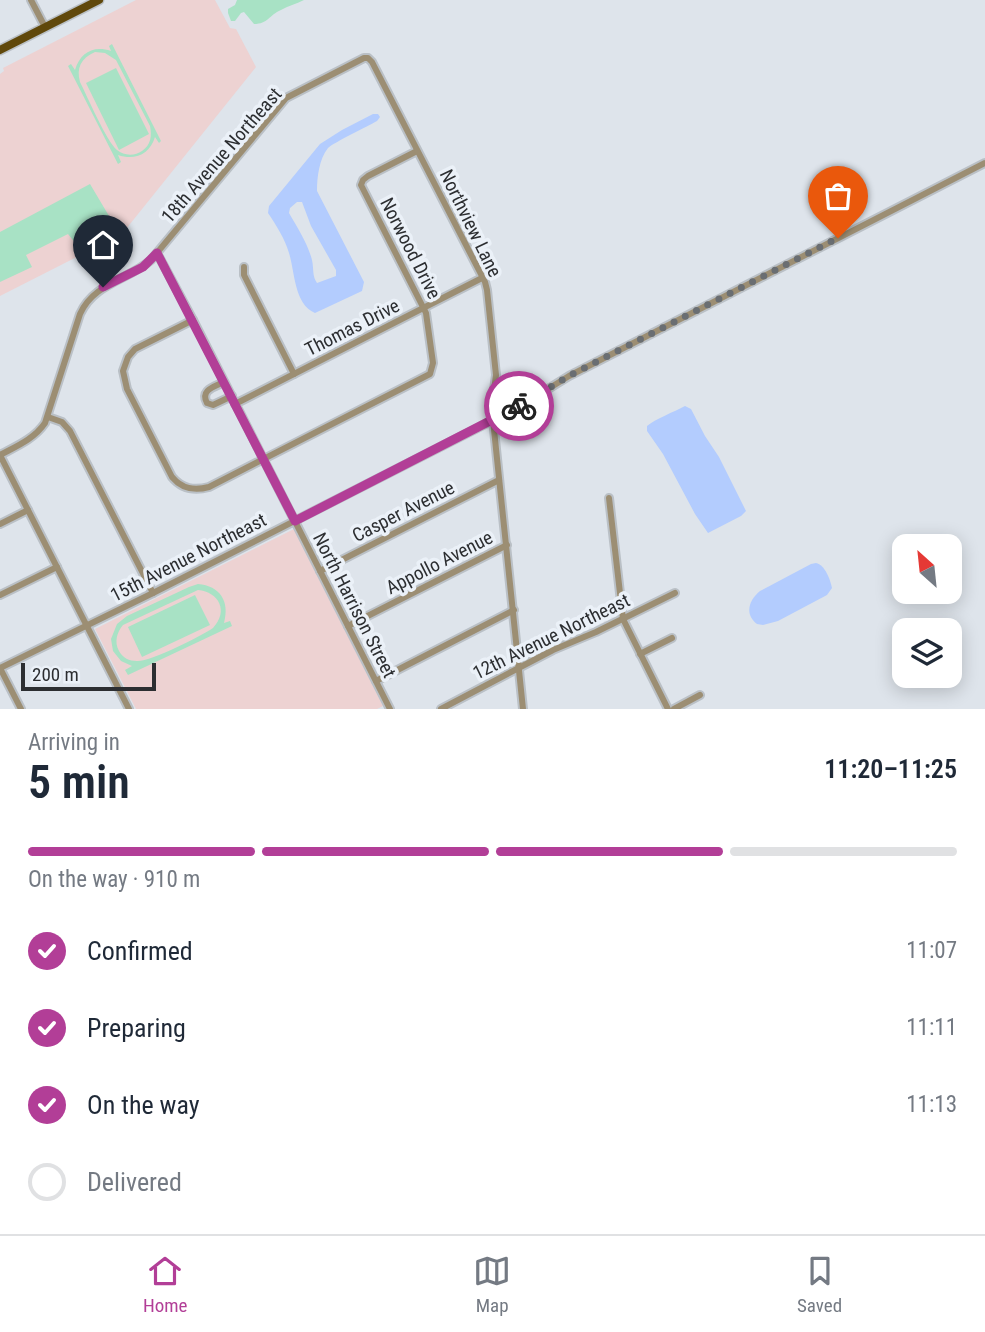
<!DOCTYPE html>
<meta charset="utf-8">
<style>
body{margin:0;font-family:"Roboto Condensed",sans-serif;background:#f2f2f3;color:#1f2937;height:100vh;display:flex;flex-direction:column;font-size:26px;white-space:nowrap}
*{box-sizing:border-box;margin:0}
p{font-size:23px;color:#747a83}
.icon{flex:none;width:38px;height:38px;fill:none;stroke:currentColor;stroke-width:2;stroke-linecap:round;stroke-linejoin:round}
.map{position:relative;height:709px;overflow:hidden}
.sheet{display:flex;flex-direction:column;background:#fff;flex:1}
.sheet>*{flex:none}
.needle{width:46px;rotate:333deg}
.fabs{position:absolute;left:892px;top:534px;display:grid;gap:14px}
.fabs a{display:grid;place-items:center;width:70px;height:70px;border-radius:14px;background:#fff;box-shadow:0 4px 18px #0003;font-size:35px}
.scale{position:absolute;left:21px;bottom:18px;width:135px;box-sizing:border-box;padding-left:7px;border:4px solid #2c2e31;border-top:0;font-size:19px;line-height:24px;white-space:nowrap;color:#2c2e31;-webkit-text-stroke:5px #ebf1f8;paint-order:stroke}
.pin{position:absolute;display:grid;place-items:center;width:60px;height:60px;color:#fff;margin:-72px -30px;border-radius:50% 50% 50% 0;rotate:-45deg;box-shadow:0 0 7px #0007}
.pin .icon{rotate:45deg}
.courier{position:absolute;display:grid;place-items:center;width:70px;height:70px;margin:-35px;border:5px solid #b23e97;border-radius:50%;background:#fff;color:#222;box-shadow:0 2px 9px #0007}
.overview em{font-style:normal;font-weight:600}
.overview div{display:flex;flex-direction:column-reverse}
.overview{display:flex;align-items:center;justify-content:space-between;height:119px;padding:0 28px}
h1{font-size:46px;font-weight:600;line-height:52px}
.bar{display:grid;grid-template-columns:repeat(4,1fr);gap:10px 7px;align-content:center;height:84px;padding:0 28px}
.bar i{height:9px;border-radius:5px;background:#e0e1e3}
.bar .on{background:#b23e97}
.bar p{grid-column:span 4}
ol{padding:0 28px;list-style:none}
li{display:flex;align-items:center;gap:21px;height:77px}
li p{margin-inline-start:auto}
li .icon{padding:7px;border-radius:50%;background:#b23e97;color:#fff;stroke-width:4}
li:last-child{color:#747a83}
li i{width:38px;height:38px;border:4px solid #e0e1e3;border-radius:50%}
.tab-bar{display:flex;justify-content:space-around;align-items:center;height:98px;border-top:2px solid #e0e1e3;background:#fff;font-size:19px;color:#747a83}
.tab-bar a{display:grid;justify-items:center;gap:4px}
.tab-bar .on{color:#b23e97}
.map>svg:first-child{display:block}
</style>
<div class="map">
<svg width="985" height="709" viewBox="0 0 985 709">
<rect width="100%" height="100%" fill="#dee4eb"/>
<g fill="#edd2d2">
<path d="M136 0H215L230 28 236 29 256 67 122 234 0 296V74L4 71 3 68Z"/>
<path d="M294 529 383 706 377 709H136L95 629Z"/>
</g>
<g fill="#a8e2c5" fill-rule="evenodd">
<path d="M237 0H304C296 4 288 6 281 10 269 15 268 24 254 24L244 12 241 13 235 21H231L228 13V9L235 5Z"/>
<path d="M112 44 161 141 159 143 155 137C150 154 135 161 118 155L121 162 118 164 68 66 71 64 75 70C80 53 93 45 111 51L109 46ZM95 52 105 53 116 60 150 126C152 136 151 145 142 151 135 156 124 156 117 150 107 142 87 96 80 82 76 68 81 58 95 52Z"/>
<path d="M116 68 149 134 119 150 86 83Z"/>
<path d="M90 184 112 221 110 227 76 244 68 234 26 255 32 267 0 282V232Z"/>
<path d="M198 584C220 586 230 601 224 623L230 621 232 626 128 675 125 670 132 666 121 661 113 651 111 639 117 624 127 616 189 587ZM198 590C219 592 229 611 213 628 201 636 150 662 137 661 129 661 123 658 119 651 114 642 117 632 123 625Z"/>
<path d="M195 595 210 625 142 657 128 627Z"/>
</g>
<g fill="#b3ccfe" fill-rule="evenodd">
<path d="M373 114H378L380 117 377 121C368 126 333 143 328 148 319 159 317 178 317 191L364 282 362 291 315 313C294 304 295 272 289 253 285 239 276 225 268 213L269 206 320 144 342 130ZM297 202H302L311 226 336 270V276L317 283C312 276 314 269 312 260 308 244 297 227 289 213L290 208Z"/>
<path d="M685 406 691 409 705 436 719 457 746 511 741 516 708 533 695 514 663 454 647 431V426C655 419 674 412 685 406Z"/>
<path d="M816 563C825 565 830 579 832 588L827 595 778 621 763 625 757 624C744 614 749 600 760 591L811 564Z"/>
</g>
<g fill="none" stroke-linecap="round" stroke-linejoin="round">
<defs>
<g id="minor">
<path d="M31 0 45 27"/>
<path d="M157 253 193 320 390 709"/>
<path d="M244 267V275L294 374"/>
<path d="M193 320 135 349 128 357 123 371 127 389 172 477C182 489 194 491 209 487L430 374 433 363 426 313 361 185 363 180 368 176 417 151"/>
<path d="M224 382C214 387 200 390 207 403L213 405 232 396"/>
<path d="M235 404 482 278"/>
<path d="M48 417 62 422 70 431 153 593"/>
<path d="M609 498 623 619 668 709"/>
<path d="M0 524 28 510"/>
<path d="M320 571 499 480"/>
<path d="M0 595 57 567"/>
<path d="M348 626 507 545"/>
<path d="M640 654 672 638"/>
<path d="M0 668 153 593 493 420 527 402 569 376 985 163"/>
<path d="M0 668 21 709"/>
<path d="M376 681 514 610"/>
<path d="M129 709 0 455C17 446 34 439 45 423L80 314C94 283 128 280 151 260L286 98 364 58H368L372 62 485 282 487 290 496 375 493 398V420L523 709"/>
<path d="M441 709 553 650 596 632 675 593"/>
<path d="M674 709 700 695"/>
</g>
<path id="major" d="M0 50 99 0"/>
</defs>
<use href="#minor" stroke="#bac0c6" stroke-width="10"/>
<use href="#major" stroke="#bac0c6" stroke-width="11"/>
<use href="#minor" stroke="#9c8e73" stroke-width="6"/>
<use href="#major" stroke="#60480b" stroke-width="8"/>
</g>
<g fill="none" stroke-linecap="round" stroke-linejoin="round">
<path stroke="#6a6e72" stroke-width="7" stroke-dasharray="0 12.6" d="M519 406 569 376 838 238"/>
<path stroke="#b23e97" stroke-width="9" d="M103 287 143 267 157 253 295 521 519 406"/>
</g>
<g text-anchor="middle" stroke-width="7" stroke-linejoin="round" paint-order="stroke">
<g font-size="19" fill="#2c2e31" stroke="#ebf1f8">
<text transform="translate(221 155) rotate(-49)" y="7">18th Avenue Northeast</text>
<text transform="translate(471 223) rotate(64)" y="7">Northview Lane</text>
<text transform="translate(411 248) rotate(63)" y="7">Norwood Drive</text>
<text transform="translate(352 327) rotate(-27)" y="7">Thomas Drive</text>
<text transform="translate(403 511) rotate(-27)" y="7">Casper Avenue</text>
<text transform="translate(188 557) rotate(-27)" y="7">15th Avenue Northeast</text>
<text transform="translate(439 562) rotate(-27)" y="7">Appollo Avenue</text>
<text transform="translate(355 605) rotate(63)" y="7">North Harrison Street</text>
<text transform="translate(551 636) rotate(-26)" y="7">12th Avenue Northeast</text>
</g>
</g>
</svg>
<div class="fabs">
<a><svg class="needle" viewBox="-14 -14 28 28"><path d="M0-13l5 13h-10z" fill="#e53935"/><path d="M0 13l5-13h-10z" fill="#747a83"/></svg></a>
<a><svg class="icon" aria-label="layers" viewBox="0 0 24 24"><path d="M12 4l9 5-9 5-9-5zM3 14l9 5 9-5"/></svg></a>
</div>
<div class="scale">200 m</div>
<div class="pin" style="left:838px;top:238px;background:#ea580c"><svg class="icon" aria-label="bag" viewBox="0 0 24 24"><path d="M5 8h14l-1 12H6zM9 8a3 3 0 0 1 6 0"/></svg></div>
<div class="pin" style="left:103px;top:287px;background:#1f2937"><svg class="icon" aria-label="home" viewBox="0 0 24 24"><path d="M3 11l9-7 9 7M6 9v11h12V9"/></svg></div>
<div class="courier" style="left:519px;top:406px"><svg class="icon" aria-label="bike" viewBox="0 0 24 24"><circle cx="6" cy="16" r="4"/><circle cx="18" cy="16" r="4"/><path d="M6 16l4-8h5l3 8M10 8l3 8H6M13 5h3"/></svg></div>
</div>
<section class="sheet">
<div class="overview"><div><h1>5 min</h1><p>Arriving in</p></div><em>11:20–11:25</em></div>
<div class="bar"><i class="on"></i><i class="on"></i><i class="on"></i><i></i><p>On the way · 910 m</p></div>
<ol>
<li><svg class="icon" aria-label="check" viewBox="0 0 24 24"><path d="M5 12l5 5 9-10"/></svg>Confirmed<p>11:07</p></li>
<li><svg class="icon" aria-label="check" viewBox="0 0 24 24"><path d="M5 12l5 5 9-10"/></svg>Preparing<p>11:11</p></li>
<li><svg class="icon" aria-label="check" viewBox="0 0 24 24"><path d="M5 12l5 5 9-10"/></svg>On the way<p>11:13</p></li>
<li><i></i>Delivered</li>
</ol>
</section>
<nav class="tab-bar">
<a class="on"><svg class="icon" aria-label="home" viewBox="0 0 24 24"><path d="M3 11l9-7 9 7M6 9v11h12V9"/></svg>Home</a>
<a><svg class="icon" aria-label="map" viewBox="0 0 24 24"><path d="M3 6l6-2 6 2 6-2v14l-6 2-6-2-6 2zM9 4v14M15 6v14"/></svg>Map</a>
<a><svg class="icon" aria-label="saved" viewBox="0 0 24 24"><path d="M7 4h10v16l-5-4-5 4z"/></svg>Saved</a>
</nav>
